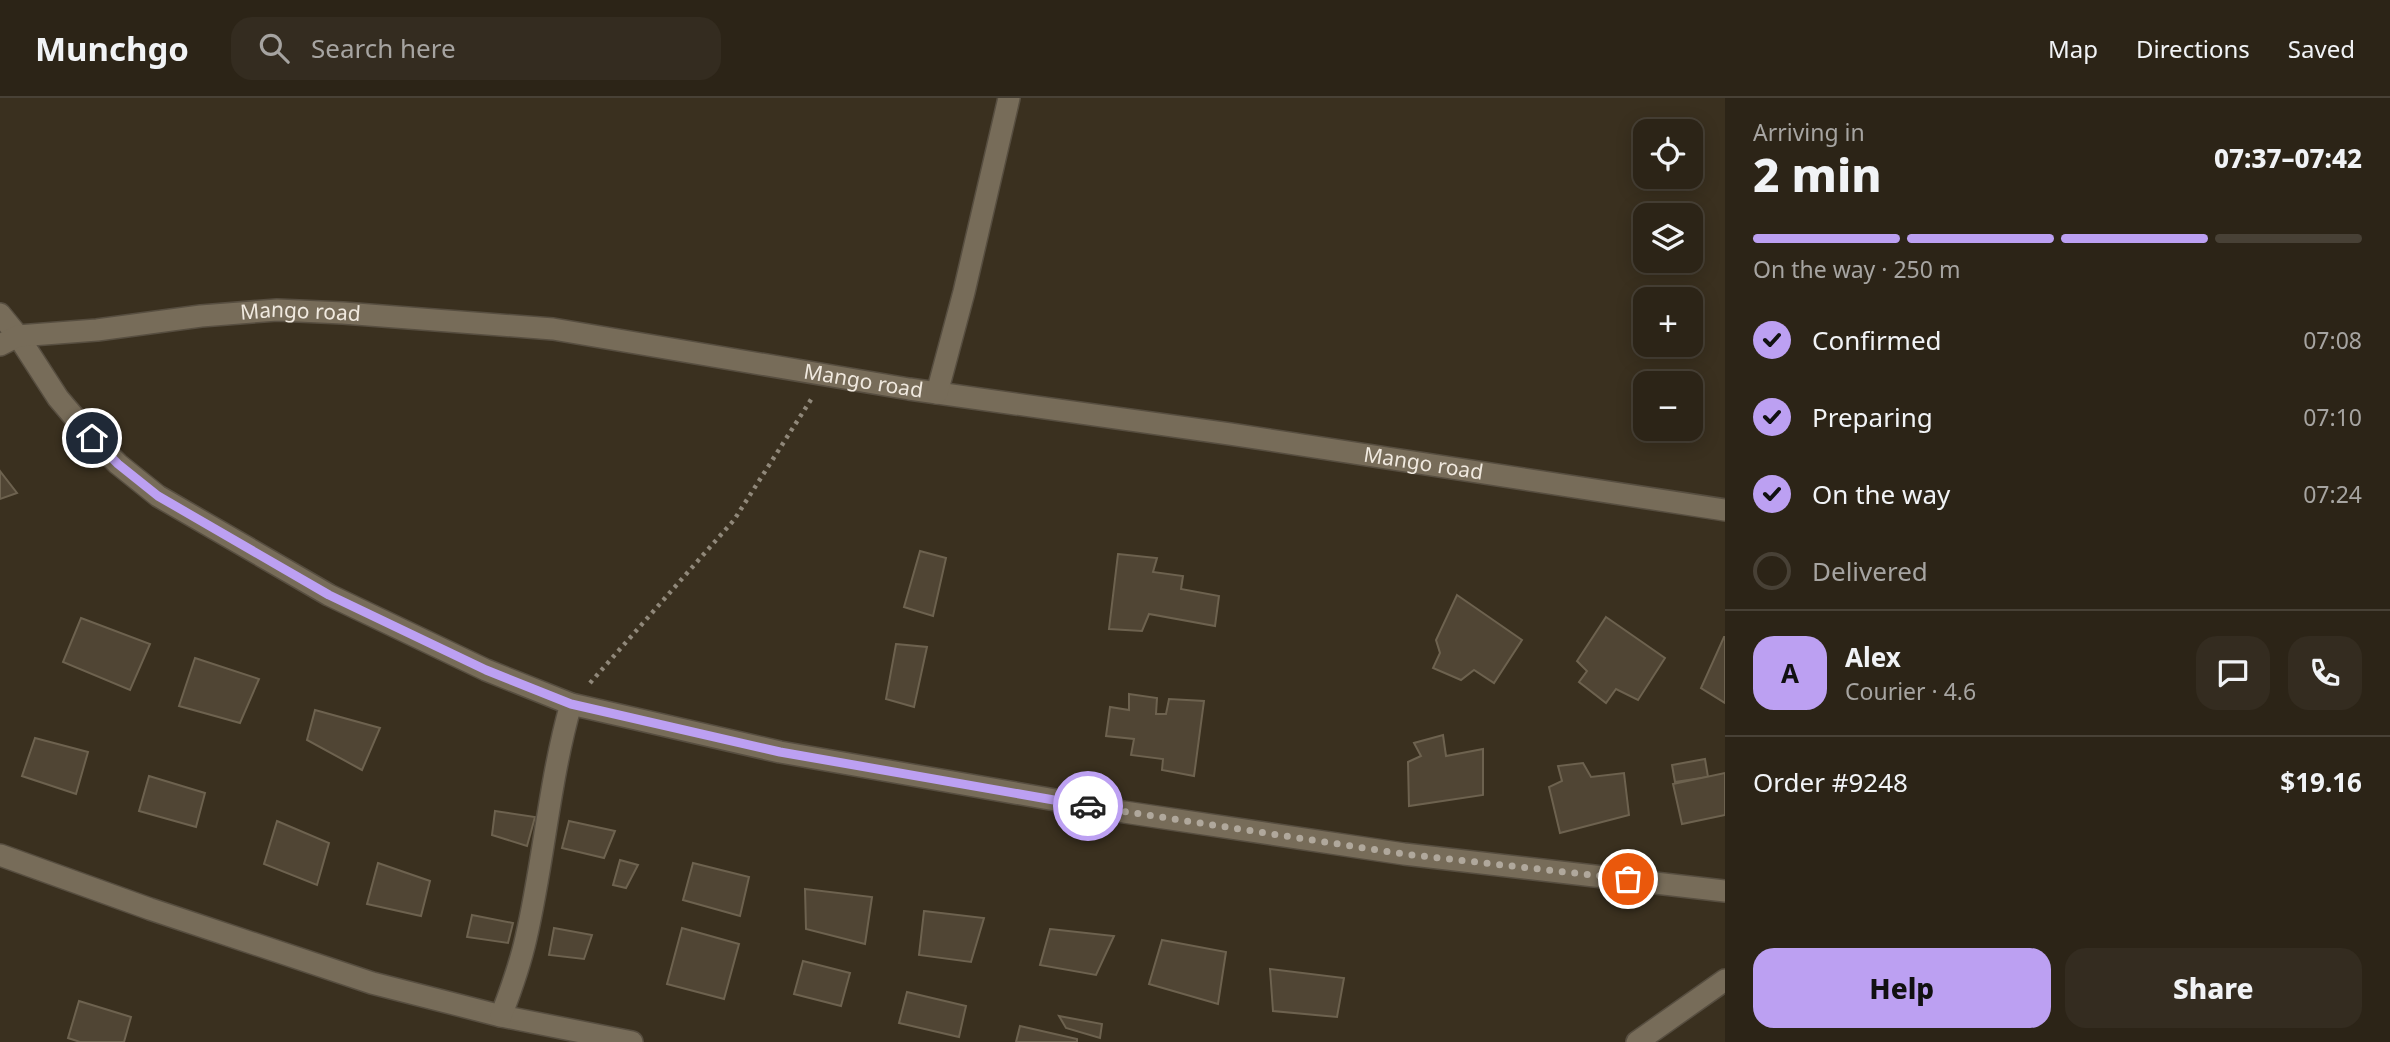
<!DOCTYPE html>
<meta charset="utf-8">
<style>
body{margin:0;font-family:"Noto Sans",sans-serif;background:#342c20;color:#f1f3f6;height:100vh;display:flex;flex-direction:column;font-size:26px;white-space:nowrap}
*{box-sizing:border-box;margin:0}
p{font-size:23px;color:#a6a4a1}
.icon{flex:none;width:38px;height:38px;fill:none;stroke:currentColor;stroke-width:2;stroke-linecap:round;stroke-linejoin:round}
.map{position:relative;flex:1;overflow:hidden}
.panel{display:flex;flex-direction:column;background:#2c2417;width:665px}
.panel>*{flex:none}
.fabs{position:absolute;left:1633px;top:21px;display:grid;gap:14px}
.fabs a{display:grid;place-items:center;width:70px;height:70px;border-radius:14px;background:#2c2417;box-shadow:0 4px 18px #0003,0 0 0 2px #484136;font-size:35px}
.pin{position:absolute;display:grid;place-items:center;width:60px;height:60px;color:#fff;margin:-30px;border:4px solid #fff;border-radius:50%;box-shadow:0 2px 7px #0007}
.courier{position:absolute;display:grid;place-items:center;width:70px;height:70px;margin:-35px;border:5px solid #bca0f2;border-radius:50%;background:#fff;color:#222;box-shadow:0 2px 9px #0007}
.overview em{font-style:normal;font-weight:800}
.overview div{display:flex;flex-direction:column-reverse}
.overview{display:flex;align-items:center;justify-content:space-between;height:119px;padding:0 28px}
h1{font-size:46px;font-weight:800;line-height:52px}
.bar{display:grid;grid-template-columns:repeat(4,1fr);gap:10px 7px;align-content:center;height:84px;padding:0 28px}
.bar i{height:9px;border-radius:5px;background:#484136}
.bar .active{background:#bca0f2}
.bar p{grid-column:span 4}
.line{display:flex;align-items:center;gap:18px;padding:0 28px;border-top:2px solid #484136}
.line div{flex:1}
.round{display:grid;place-items:center;flex:none;width:74px;height:74px;border-radius:21px;background:#342c20}
ol{padding:0 28px;list-style:none}
li{display:flex;align-items:center;gap:21px;height:77px}
li p{margin-inline-start:auto}
li .icon{padding:7px;border-radius:50%;background:#bca0f2;color:#111;stroke-width:4}
li:last-child{color:#a6a4a1}
li i{width:38px;height:38px;border:4px solid #484136;border-radius:50%}
.primary-button{display:flex;gap:14px;margin-top:auto;padding:14px 28px}
.primary-button a{flex:1;height:80px;border-radius:21px;background:#bca0f2;color:#111;font-size:28px;font-weight:800;line-height:80px;text-align:center}
.primary-button a+a{background:#342c20;color:#f1f3f6}
header{display:flex;align-items:center;gap:42px;box-sizing:border-box;height:98px;padding:0 35px;background:#2c2417;border-bottom:2px solid #484136}
header strong{font-size:33px}
nav{display:flex;gap:38px;margin-inline-start:auto;font-size:24px}
.search{width:490px;height:63px;background:#342c20;display:flex;align-items:center;gap:18px;box-sizing:border-box;padding:0 24px;border-radius:21px;color:#a6a4a1;font-size:26px}
main{display:flex;flex:1;min-height:0}
.map>svg:first-child{display:block}
</style>
<header>
<strong>Munchgo</strong>
<div class="search"><svg class="icon" aria-label="search" viewBox="0 0 24 24"><circle cx="10" cy="10" r="6"/><path d="M15 15l6 6"/></svg>Search here</div>
<nav><a>Map</a><a>Directions</a><a>Saved</a></nav>
</header>
<main>
<div class="map">
<svg width="1725" height="944" viewBox="0 0 1725 944">
<rect width="100%" height="100%" fill="#3a301f"/>
<g fill="#504534" stroke="#6d624f" stroke-width="2">
<path d="M0 373 17 395 0 401Z"/>
<path d="M920 453 946 460 933 518 904 509Z"/>
<path d="M1118 456 1157 460 1153 474 1183 478 1181 491 1219 498 1215 528 1149 516 1142 533 1109 531Z"/>
<path d="M1457 497 1522 542 1494 585 1474 572 1461 582 1433 570 1440 555 1436 542Z"/>
<path d="M1606 519 1665 560 1638 602 1616 591 1606 605 1579 584 1587 573 1577 563Z"/>
<path d="M81 520 150 546 130 592 63 564Z"/>
<path d="M1724 539H1725V605L1701 590Z"/>
<path d="M896 546 927 549 914 609 886 601Z"/>
<path d="M195 560 259 581 240 625 179 608Z"/>
<path d="M1129 596 1157 600 1156 616H1166L1169 601 1204 603 1194 678 1162 672 1163 661 1131 657 1134 641 1106 638 1110 609 1129 612Z"/>
<path d="M315 612 380 630 362 672 307 642Z"/>
<path d="M1443 637 1446 658 1483 651V697L1409 708 1408 664 1421 658 1414 645Z"/>
<path d="M35 640 88 654 76 696 22 678Z"/>
<path d="M1705 661 1708 679 1675 684 1672 667Z"/>
<path d="M1583 665 1591 679 1624 675 1629 717 1560 735 1549 689 1562 683 1558 668Z"/>
<path d="M1725 675V717L1682 726 1673 686Z"/>
<path d="M149 678 205 695 196 729 139 713Z"/>
<path d="M495 713 535 719 527 748 492 737Z"/>
<path d="M277 723 329 745 317 787 264 766Z"/>
<path d="M569 723 615 733 604 760 562 750Z"/>
<path d="M620 762 638 767 626 790 613 787Z"/>
<path d="M378 765 430 783 421 818 367 806Z"/>
<path d="M693 765 749 779 740 818 683 802Z"/>
<path d="M805 791 872 799 865 846 806 831Z"/>
<path d="M924 813 984 820 971 864 919 857Z"/>
<path d="M472 817 513 825 508 845 467 839Z"/>
<path d="M554 830 592 837 584 861 549 857Z"/>
<path d="M682 830 739 846 724 901 667 886Z"/>
<path d="M1050 831 1114 838 1096 877 1040 867Z"/>
<path d="M1162 842 1226 854 1218 906 1149 886Z"/>
<path d="M803 863 850 875 841 908 794 896Z"/>
<path d="M1270 871 1344 880 1337 919 1273 913Z"/>
<path d="M907 894 966 908 959 939 899 925Z"/>
<path d="M79 903 131 919 124 944H80L68 940Z"/>
<path d="M1059 918 1102 926 1100 940 1066 930Z"/>
<path d="M1020 928 1077 941V944H1016Z"/>
</g>
<g fill="none" stroke-linecap="round" stroke-linejoin="round">
<defs>
<g id="street">
<path d="M0 216 18 238 58 300 92 340 118 366 158 398 329 497 486 572 571 606 780 654 1124 714 1404 756 1725 793"/>
<path id="s1" d="M0 247 18 238 97 232 201 218 277 212 343 215 553 231 909 291 1230 336 1725 412"/>
<path d="M937 295 964 194 1009 0"/>
<path d="M0 757 150 811 372 885 501 918 632 944"/>
<path d="M501 918C511 892 520 867 526 840 544 763 549 683 571 606"/>
<path d="M1637 944 1725 882"/>
</g>
</defs>
<use href="#street" stroke="#574e40" stroke-width="24"/>
<path stroke="#90887a" stroke-width="4.5" stroke-dasharray="3.5 5" stroke-linecap="butt" d="M590 585 734 422 812 300"/>
<use href="#street" stroke="#776c59" stroke-width="21"/>
</g>
<g fill="none" stroke-linecap="round" stroke-linejoin="round">
<path stroke="#b0a89c" stroke-width="7" stroke-dasharray="0 12.6" d="M1088 708 1404 756 1628 781"/>
<path stroke="#bca0f2" stroke-width="9" d="M92 340 118 366 158 398 329 497 486 572 571 606 780 654 1088 708"/>
</g>
<g text-anchor="middle" stroke-width="6" stroke-linejoin="round" paint-order="stroke">
<g font-size="21" fill="#f0e9df" stroke="#3a301f">
<text dy="7" stroke="none"><textPath href="#s1" startOffset="304">Mango road</textPath></text>
<text dy="7" stroke="none"><textPath href="#s1" startOffset="872">Mango road</textPath></text>
<text dy="7" stroke="none"><textPath href="#s1" startOffset="1438">Mango road</textPath></text>
</g>
</g>
</svg>
<div class="fabs">
<a><svg class="icon" aria-label="locate" viewBox="0 0 24 24"><circle cx="12" cy="12" r="6"/><path d="M12 2v4M12 18v4M2 12h4M18 12h4"/></svg></a>
<a><svg class="icon" aria-label="layers" viewBox="0 0 24 24"><path d="M12 4l9 5-9 5-9-5zM3 14l9 5 9-5"/></svg></a>
<a>+</a>
<a>−</a>
</div>
<div class="pin" style="left:1628px;top:781px;background:#ea580c"><svg class="icon" aria-label="bag" viewBox="0 0 24 24"><path d="M5 8h14l-1 12H6zM9 8a3 3 0 0 1 6 0"/></svg></div>
<div class="pin" style="left:92px;top:340px;background:#1f2937"><svg class="icon" aria-label="home" viewBox="0 0 24 24"><path d="M3 11l9-7 9 7M6 9v11h12V9"/></svg></div>
<div class="courier" style="left:1088px;top:708px"><svg class="icon" aria-label="car" viewBox="0 0 24 24"><path d="M5 17H2v-5l4-1 3-4h7l3 4 3 1v5h-3M9 17h6M6 11h13"/><circle cx="7" cy="17" r="2"/><circle cx="17" cy="17" r="2"/></svg></div>
</div>
<section class="panel">
<div class="overview"><div><h1>2 min</h1><p>Arriving in</p></div><em>07:37–07:42</em></div>
<div class="bar"><i class="active"></i><i class="active"></i><i class="active"></i><i></i><p>On the way · 250 m</p></div>
<ol>
<li><svg class="icon" aria-label="check" viewBox="0 0 24 24"><path d="M5 12l5 5 9-10"/></svg>Confirmed<p>07:08</p></li>
<li><svg class="icon" aria-label="check" viewBox="0 0 24 24"><path d="M5 12l5 5 9-10"/></svg>Preparing<p>07:10</p></li>
<li><svg class="icon" aria-label="check" viewBox="0 0 24 24"><path d="M5 12l5 5 9-10"/></svg>On the way<p>07:24</p></li>
<li><i></i>Delivered</li>
</ol>
<div class="line" style="height:126px"><b class="round" style="background:#bca0f2;color:#111">A</b><div><b>Alex</b><p>Courier · 4.6</p></div><a class="round"><svg class="icon" aria-label="chat" viewBox="0 0 24 24"><path d="M4 5h16v11H9l-5 4z"/></svg></a><a class="round"><svg class="icon" aria-label="phone" viewBox="0 0 24 24"><path d="M5 4h4l2 5-3 2q2 4 5 5l2-3 5 2v4C11 20 4 13 5 4z"/></svg></a></div>
<div class="line" style="height:91px"><div>Order #9248</div><b>$19.16</b></div>
<div class="primary-button"><a>Help</a><a>Share</a></div>
</section>
</main>
